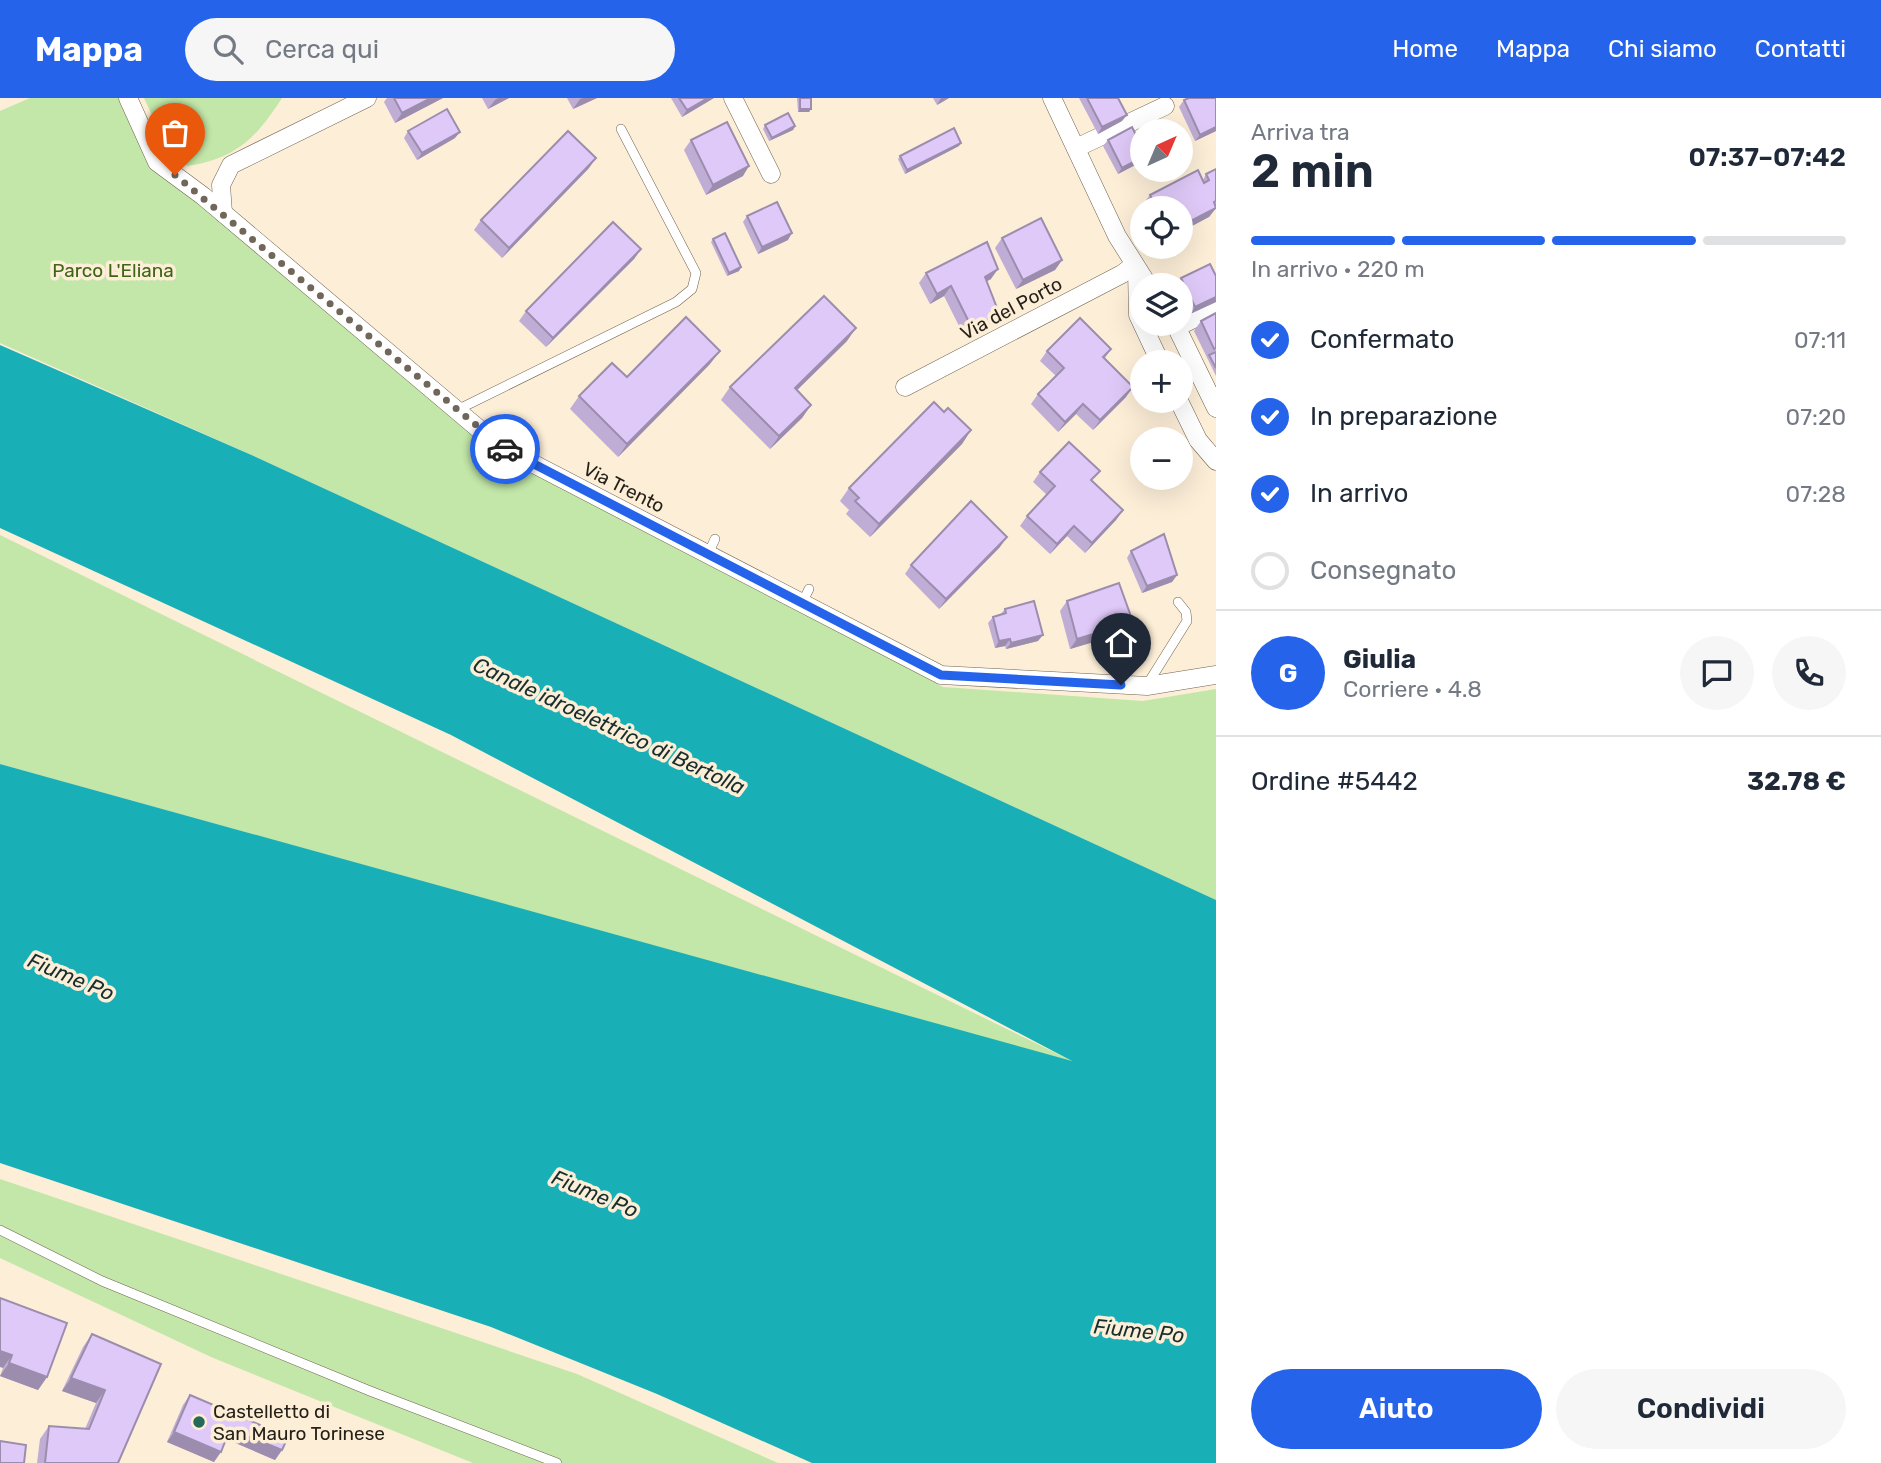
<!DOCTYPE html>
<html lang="it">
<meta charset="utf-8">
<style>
body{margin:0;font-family:Rubik,sans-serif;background:#f6f6f7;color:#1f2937;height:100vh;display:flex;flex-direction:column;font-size:26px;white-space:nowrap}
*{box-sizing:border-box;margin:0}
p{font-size:23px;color:#747a83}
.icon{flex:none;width:38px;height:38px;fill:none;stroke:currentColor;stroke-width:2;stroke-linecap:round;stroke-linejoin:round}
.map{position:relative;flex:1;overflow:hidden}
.sheet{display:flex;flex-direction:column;background:#fff;width:665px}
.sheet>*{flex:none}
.needle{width:46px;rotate:44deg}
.tools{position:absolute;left:1130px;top:21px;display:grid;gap:14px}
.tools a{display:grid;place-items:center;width:63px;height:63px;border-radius:50%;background:#fff;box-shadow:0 7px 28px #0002;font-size:35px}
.pin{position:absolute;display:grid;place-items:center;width:60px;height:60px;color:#fff;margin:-72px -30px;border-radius:50% 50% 50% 0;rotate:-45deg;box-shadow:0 0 7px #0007}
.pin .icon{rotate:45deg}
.courier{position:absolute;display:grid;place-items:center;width:70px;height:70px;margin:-35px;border:5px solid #2563eb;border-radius:50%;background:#fff;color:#222;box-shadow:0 2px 9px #0007}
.overview em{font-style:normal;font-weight:600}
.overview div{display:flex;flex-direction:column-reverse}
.overview{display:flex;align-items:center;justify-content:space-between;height:119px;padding:0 35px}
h1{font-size:46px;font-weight:600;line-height:52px}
.bar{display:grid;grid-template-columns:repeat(4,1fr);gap:10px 7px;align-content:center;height:84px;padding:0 35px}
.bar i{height:9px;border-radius:5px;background:#e0e1e3}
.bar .selected{background:#2563eb}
.bar p{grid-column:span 4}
.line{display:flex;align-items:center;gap:18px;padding:0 35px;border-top:2px solid #e0e1e3}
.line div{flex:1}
.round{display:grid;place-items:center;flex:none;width:74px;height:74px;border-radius:37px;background:#f6f6f7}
ol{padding:0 35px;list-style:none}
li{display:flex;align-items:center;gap:21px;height:77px}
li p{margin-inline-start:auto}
li .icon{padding:7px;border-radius:50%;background:#2563eb;color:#fff;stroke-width:4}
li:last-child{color:#747a83}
li i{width:38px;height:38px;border:4px solid #e0e1e3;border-radius:50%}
.action{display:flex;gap:14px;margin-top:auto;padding:14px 35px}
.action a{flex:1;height:80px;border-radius:42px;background:#2563eb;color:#fff;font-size:28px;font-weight:600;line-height:80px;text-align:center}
.action a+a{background:#f6f6f7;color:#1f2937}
header{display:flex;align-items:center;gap:42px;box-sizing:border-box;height:98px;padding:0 35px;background:#2563eb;color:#fff}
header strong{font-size:33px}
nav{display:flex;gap:38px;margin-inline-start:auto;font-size:24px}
.search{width:490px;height:63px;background:#f6f6f7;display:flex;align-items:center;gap:18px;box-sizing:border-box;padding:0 24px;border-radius:38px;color:#747a83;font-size:26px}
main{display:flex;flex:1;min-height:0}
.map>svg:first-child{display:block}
</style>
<header>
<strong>Mappa</strong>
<div class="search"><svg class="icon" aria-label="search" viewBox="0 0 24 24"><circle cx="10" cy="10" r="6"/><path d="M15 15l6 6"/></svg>Cerca qui</div>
<nav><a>Home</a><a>Mappa</a><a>Chi siamo</a><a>Contatti</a></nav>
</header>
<main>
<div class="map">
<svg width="1216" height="1365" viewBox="0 0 1216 1365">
<rect width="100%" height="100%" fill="#fceed7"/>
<g fill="#c2e7a8">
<path d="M30 0H128L157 64 499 348 943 589 1143 603 1216 591V802L258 360 0 245V13Z"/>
<path d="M144 0H282C256 40 236 61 187 68L167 49Z"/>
<path d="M0 437 1076 965 0 666Z"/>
<path d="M0 1081 577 1276 778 1365H473L211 1259 0 1160Z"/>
</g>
<path fill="#18b0b6" d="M0 247 258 360 1216 802V1365H812L657 1296 491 1229 0 1065V666L1072 963 451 637 0 430Z"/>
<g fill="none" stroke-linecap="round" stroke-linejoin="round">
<defs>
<g id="lane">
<path d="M457 312 676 204 692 191 696 175 621 31"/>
<path d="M708 456 715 441"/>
<path d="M802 505 809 491"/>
<path d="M1147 587 1187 523 1186 514 1178 504"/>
<path d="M0 1132 102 1183 370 1293 557 1365"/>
</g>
<g id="street">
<path d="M128 0 157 64 203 98 499 348 941 577 1147 588 1216 577"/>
<path d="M733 0 771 76"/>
<path d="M1052 0 1117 138 1148 187"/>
<path d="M1076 50 1165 8"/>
<path d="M223 115 221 87 231 67 367 0"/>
<path d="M1137 173 1138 217 1160 264"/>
<path d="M1175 226 1216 310"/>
<path d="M1177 229 1216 210"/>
<path d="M905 289 1122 176 1134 167"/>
<path d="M1179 303 1198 342 1216 363"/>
</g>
</defs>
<use href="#lane" stroke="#6f634f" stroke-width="10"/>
<use href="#street" stroke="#6f634f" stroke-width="19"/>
<use href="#lane" stroke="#fff" stroke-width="9"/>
<use href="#street" stroke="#fff" stroke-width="18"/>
</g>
<g fill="#c0add5">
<path d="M387 0H443L395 25 384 4Z"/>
<path d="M482 0H509L488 11Z"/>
<path d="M567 0H597L573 11Z"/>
<path d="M671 0H714L682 19Z"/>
<path d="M797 0H811V11L809 14H798Z"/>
<path d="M933 0H949L937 7Z"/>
<path d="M1079 0H1118L1122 23 1098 36Z"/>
<path d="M1216 0V33L1195 43 1179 9 1184 2Z"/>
<path d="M765 27 795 28 793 32 769 43 763 31Z"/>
<path d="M408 33 455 40 417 62 404 40Z"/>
<path d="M691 42 743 78 706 97 684 52Z"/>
<path d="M1108 42 1141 64 1118 76 1103 48Z"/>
<path d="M959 48 905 76 898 61 900 58Z"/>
<path d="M589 70 502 160 474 132 481 122Z"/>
<path d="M1216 71V110L1209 119 1181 110H1145L1143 106 1150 97 1203 82 1206 76Z"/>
<path d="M1143 117V133L1138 124Z"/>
<path d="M747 118 788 142 758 156 743 124Z"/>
<path d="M1002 140 1062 162 1055 172 1016 191 995 150Z"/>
<path d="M713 141 741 169 739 173 727 178 711 144Z"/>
<path d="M641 151 634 161 546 249 519 223 526 213Z"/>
<path d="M926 175 991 181 987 183 999 215 992 225 965 240 944 198 930 206 919 185Z"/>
<path d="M1216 178V204L1190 216 1181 198V187H1176L1181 180Z"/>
<path d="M1216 215V278L1194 233 1201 223Z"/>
<path d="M847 243 797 292 811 307 802 320 770 351 721 302 730 289Z"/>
<path d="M1111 251 1105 260 1126 299 1093 332 1076 316 1058 334 1031 306 1038 296 1056 278 1040 263 1047 253Z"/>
<path d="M710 266 618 359 570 311 579 298 627 279Z"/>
<path d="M944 314 971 332 962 346 870 439 846 416 849 412 840 403 849 390Z"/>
<path d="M1040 374 1093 383 1123 412 1116 422 1085 455 1067 438 1050 456 1020 428 1027 418 1047 397 1033 384Z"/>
<path d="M1000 449 939 511 905 476 911 467Z"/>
<path d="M1131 453 1177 477 1172 484 1142 495 1127 460Z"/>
<path d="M1067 503 1127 534 1070 551 1060 513Z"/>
<path d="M1005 511 1038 543 1006 551 1005 548 995 550 988 525 993 519 1000 517Z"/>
<path d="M0 1200 47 1279 38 1292 0 1278 3 1270Z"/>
<path d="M92 1236 118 1365H37L40 1341 49 1328 85 1331 96 1305 62 1293 83 1249Z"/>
<path d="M190 1297 282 1352 275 1362 226 1341 214 1364 167 1344 183 1307Z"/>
</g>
<g fill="#9c8dae">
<path d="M431 0H443L395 25 402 15Z"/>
<path d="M498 0H509L488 11 495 2Z"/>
<path d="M583 0H597L573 11 580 1Z"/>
<path d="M708 0H714L682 19 687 12Z"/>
<path d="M941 0H949L937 7Z"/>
<path d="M800 11H811L809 14H798Z"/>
<path d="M1127 17 1122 23 1098 36 1102 29Z"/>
<path d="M795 28 793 32 769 43 772 40Z"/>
<path d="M1216 29V33L1195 43 1200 37Z"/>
<path d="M460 34 455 40 417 62 422 55Z"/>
<path d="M961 45 959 48 905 76 907 72Z"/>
<path d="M1143 59 1141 64 1118 76 1122 70Z"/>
<path d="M596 60 589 70 502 160 509 150Z"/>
<path d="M749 68 743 78 706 97 713 87Z"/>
<path d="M1216 110 1209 119 1181 134V128Z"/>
<path d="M792 135 788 142 758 156 762 149Z"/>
<path d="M641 151 634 161 546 249 553 240Z"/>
<path d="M1062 162 1055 172 1016 191 1023 182Z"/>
<path d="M741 169 739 173 727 178 729 175Z"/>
<path d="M998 171 991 181 978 188 985 179Z"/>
<path d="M951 188 944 198 930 206 937 196Z"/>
<path d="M1216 199V204L1190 216 1195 209Z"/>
<path d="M999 215 992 225 965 240 972 230Z"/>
<path d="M856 230 847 243 786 303 795 290Z"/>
<path d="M720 253 710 266 618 359 627 346Z"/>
<path d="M1133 289 1126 299 1093 332 1100 322Z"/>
<path d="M1083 306 1076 316 1058 334 1065 324Z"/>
<path d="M811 307 802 320 770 351 779 338Z"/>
<path d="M971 332 962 346 870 439 879 426Z"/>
<path d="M1123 412 1116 422 1085 455 1092 445Z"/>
<path d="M1074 428 1067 438 1050 456 1057 446Z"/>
<path d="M1007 439 1000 449 939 511 946 501Z"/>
<path d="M1177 477 1172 484 1142 495 1147 488Z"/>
<path d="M1133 524 1127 534 1070 551 1077 541Z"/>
<path d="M1043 537 1038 543 1006 551 1011 545Z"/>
<path d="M1010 541 1005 548 995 550 999 543Z"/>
<path d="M0 1253 12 1257 3 1270 0 1269Z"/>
<path d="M9 1265 47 1279 38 1292 0 1278Z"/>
<path d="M71 1280 105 1292 96 1305 62 1293Z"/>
<path d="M230 1331 282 1352 275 1362 224 1340Z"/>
<path d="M174 1334 221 1354 214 1364 167 1344Z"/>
</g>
<g fill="#dfc9f8" stroke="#9c8dae" stroke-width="2">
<path d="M394 0H431L402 15Z"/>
<path d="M679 0H708L687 12Z"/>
<rect x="800" y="0" width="11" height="11"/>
<path d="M1087 0H1118L1127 17 1102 29Z"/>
<path d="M1189 0H1216V29L1200 37 1184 2Z"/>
<path d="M447 11 460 34 422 55 408 33Z"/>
<path d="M788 15 795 28 772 40 765 27Z"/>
<path d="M727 24 749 68 713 87 691 42Z"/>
<path d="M1132 29 1143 51V59L1122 70 1108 42Z"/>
<path d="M954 30 961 45 907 72 900 58Z"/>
<path d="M568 33 596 60 509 150 481 122Z"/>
<path d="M1216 71V103L1214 104 1216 110 1181 128V110H1153L1156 109 1150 97 1198 72 1204 85 1209 82 1206 76Z"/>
<path d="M777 104 792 135 762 149 747 118Z"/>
<path d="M1041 120 1062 162 1023 182 1002 140Z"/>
<path d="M613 124 641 151 553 240 526 213Z"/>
<path d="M725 135 741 169 729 175 713 141Z"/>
<path d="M987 144 998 171 985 179 999 215 972 230 951 188 937 196 926 175Z"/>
<path d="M1210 166 1216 178V199L1195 209 1181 180Z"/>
<path d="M824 198 856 230 795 290 811 307 779 338 730 289Z"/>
<path d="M1216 215V250L1214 251 1201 223Z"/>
<path d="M686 219 720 253 627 346 579 298 612 265 627 279Z"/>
<path d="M1080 220 1111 251 1103 259 1133 289 1100 322 1083 306 1065 324 1038 296 1064 270 1047 253Z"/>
<path d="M1216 254V270L1209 257Z"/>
<path d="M934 304 944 314 948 310 971 332 879 426 855 403 859 400 849 390Z"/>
<path d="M1069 344 1100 373 1091 382 1123 412 1092 445 1074 428 1057 446 1027 418 1055 388 1040 374Z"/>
<path d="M971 403 1007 439 946 501 911 467Z"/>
<path d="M1164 436 1177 477 1147 488 1131 453Z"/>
<path d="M1119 485 1133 524 1077 541 1067 503Z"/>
<path d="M1034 503 1043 537 1011 545 1010 541 999 543 993 519 1006 515 1005 511Z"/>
<path d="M0 1200 67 1225 47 1279 9 1265 12 1257 0 1253Z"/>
<path d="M92 1236 161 1266 118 1365H45L49 1328 89 1331 105 1292 71 1280Z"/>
<path d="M190 1297 288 1339 282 1352 230 1331 221 1354 174 1334Z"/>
<path d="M0 1343 26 1347 24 1365H0Z"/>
</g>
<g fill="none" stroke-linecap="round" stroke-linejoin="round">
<path stroke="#70675a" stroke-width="7" stroke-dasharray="0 12.6" d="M175 77 505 351"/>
<path stroke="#2563eb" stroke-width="9" d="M505 351 941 577 1121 587"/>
</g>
<circle fill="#276958" stroke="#fceed7" stroke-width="2.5" cx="199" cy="1324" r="7"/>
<g text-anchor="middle" stroke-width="7" stroke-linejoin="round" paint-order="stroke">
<g font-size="19" fill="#3d6516" stroke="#fceed7">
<text x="113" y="179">Parco L'Eliana</text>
</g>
<g font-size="19" fill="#241f17" stroke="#fceed7">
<text transform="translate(1011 210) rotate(-28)" y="7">Via del Porto</text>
<text transform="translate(624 389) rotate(27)" y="7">Via Trento</text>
</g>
<g font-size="19" fill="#241f17" stroke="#fceed7" text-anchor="start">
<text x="213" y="1320">Castelletto di<tspan x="213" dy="22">San Mauro Torinese</tspan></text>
</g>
<g font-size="21" font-style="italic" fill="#172e2f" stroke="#fceed7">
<text transform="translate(609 628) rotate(25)" y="7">Canale idroelettrico di Bertolla</text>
<text transform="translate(71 879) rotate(23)" y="7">Fiume Po</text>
<text transform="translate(595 1096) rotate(23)" y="7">Fiume Po</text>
<text transform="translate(1139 1233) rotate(6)" y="7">Fiume Po</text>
</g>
</g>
</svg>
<div class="tools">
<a><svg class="needle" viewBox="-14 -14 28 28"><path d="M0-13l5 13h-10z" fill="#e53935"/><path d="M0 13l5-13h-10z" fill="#747a83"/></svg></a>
<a><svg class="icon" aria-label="locate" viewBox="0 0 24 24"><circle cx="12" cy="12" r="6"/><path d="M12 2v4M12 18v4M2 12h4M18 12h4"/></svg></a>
<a><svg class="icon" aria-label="layers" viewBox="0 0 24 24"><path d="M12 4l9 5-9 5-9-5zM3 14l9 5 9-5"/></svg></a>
<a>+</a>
<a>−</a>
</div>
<div class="pin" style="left:175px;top:77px;background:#ea580c"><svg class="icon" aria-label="bag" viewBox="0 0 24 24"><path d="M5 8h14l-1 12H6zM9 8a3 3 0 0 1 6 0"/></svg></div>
<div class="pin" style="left:1121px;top:587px;background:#1f2937"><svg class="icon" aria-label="home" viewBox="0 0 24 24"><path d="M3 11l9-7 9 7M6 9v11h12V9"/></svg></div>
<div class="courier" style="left:505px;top:351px"><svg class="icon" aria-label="car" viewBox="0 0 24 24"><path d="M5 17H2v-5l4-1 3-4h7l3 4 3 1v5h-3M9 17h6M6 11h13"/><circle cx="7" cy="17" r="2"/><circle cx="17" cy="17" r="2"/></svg></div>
</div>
<section class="sheet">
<div class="overview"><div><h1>2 min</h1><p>Arriva tra</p></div><em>07:37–07:42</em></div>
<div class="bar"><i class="selected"></i><i class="selected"></i><i class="selected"></i><i></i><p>In arrivo · 220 m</p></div>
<ol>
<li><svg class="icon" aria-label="check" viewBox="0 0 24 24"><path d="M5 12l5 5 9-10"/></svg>Confermato<p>07:11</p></li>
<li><svg class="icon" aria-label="check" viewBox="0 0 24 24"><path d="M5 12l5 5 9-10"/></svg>In preparazione<p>07:20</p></li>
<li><svg class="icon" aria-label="check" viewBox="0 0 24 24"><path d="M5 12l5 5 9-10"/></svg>In arrivo<p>07:28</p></li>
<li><i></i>Consegnato</li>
</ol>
<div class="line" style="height:126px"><b class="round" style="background:#2563eb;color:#fff">G</b><div><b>Giulia</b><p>Corriere · 4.8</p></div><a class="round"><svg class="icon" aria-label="chat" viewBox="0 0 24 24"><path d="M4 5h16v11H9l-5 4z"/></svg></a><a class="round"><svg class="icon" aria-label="phone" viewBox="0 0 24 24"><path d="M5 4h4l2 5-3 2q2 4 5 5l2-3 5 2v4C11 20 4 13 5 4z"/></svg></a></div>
<div class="line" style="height:91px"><div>Ordine #5442</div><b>32.78 €</b></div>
<div class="action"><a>Aiuto</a><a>Condividi</a></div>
</section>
</main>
